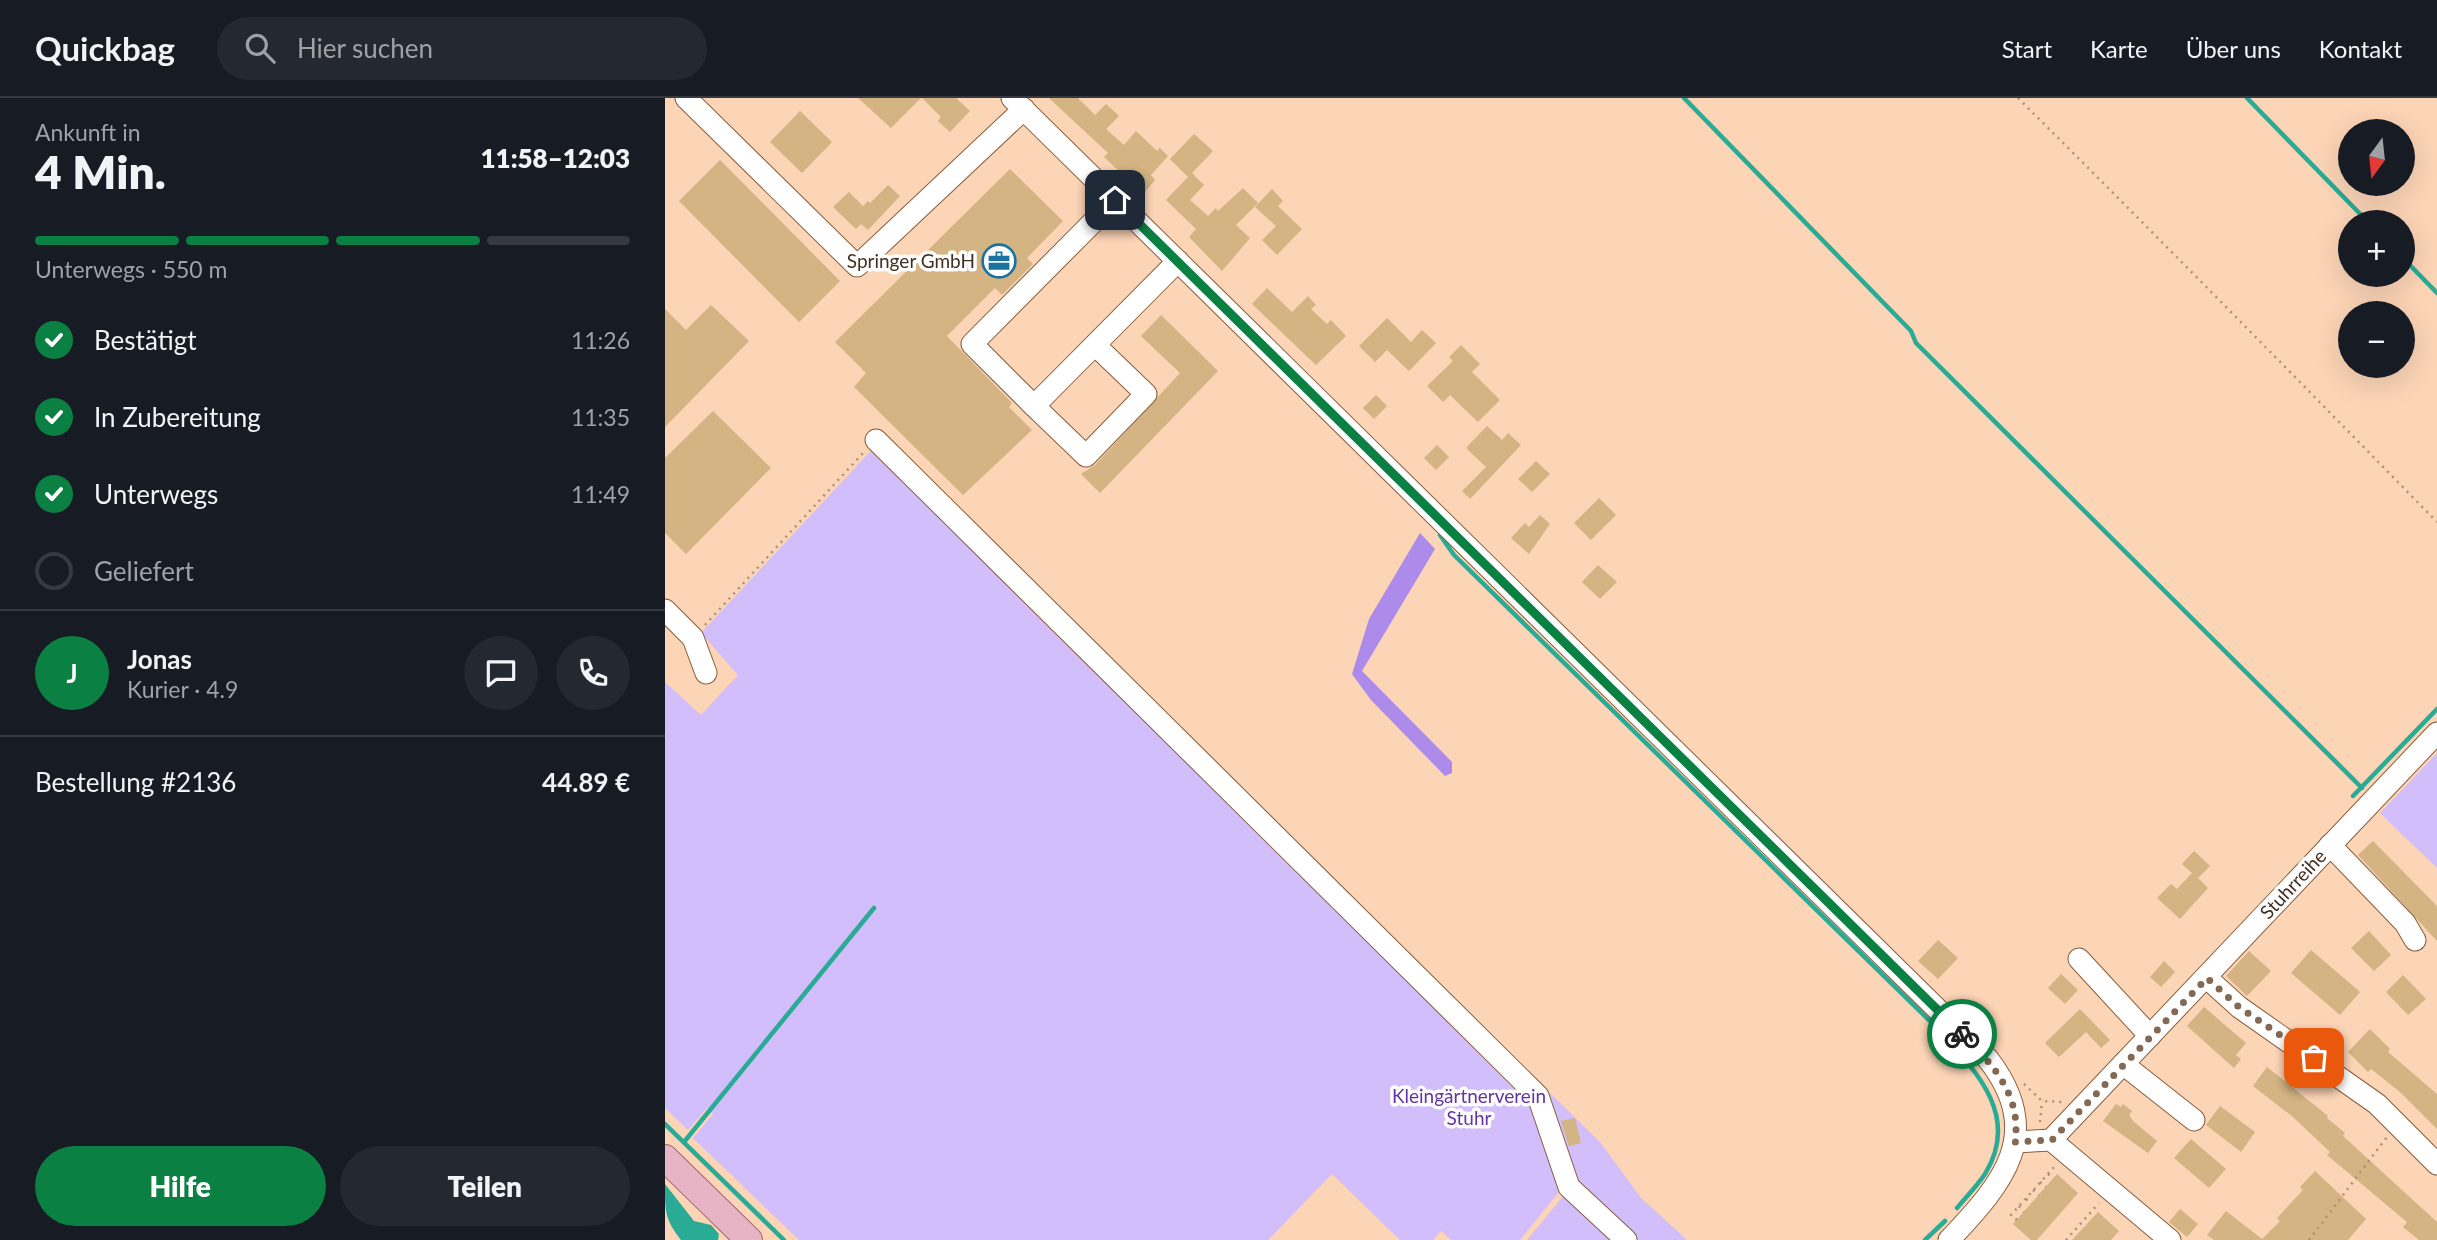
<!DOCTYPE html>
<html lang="de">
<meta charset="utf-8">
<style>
body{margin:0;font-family:Lato,sans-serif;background:#242831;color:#f1f3f6;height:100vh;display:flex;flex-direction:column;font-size:26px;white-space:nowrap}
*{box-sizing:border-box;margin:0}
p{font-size:23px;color:#9ea1a6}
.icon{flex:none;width:38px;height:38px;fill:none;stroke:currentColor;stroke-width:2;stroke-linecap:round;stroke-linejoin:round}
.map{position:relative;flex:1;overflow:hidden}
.details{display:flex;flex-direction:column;background:#171b24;width:665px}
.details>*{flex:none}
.needle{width:46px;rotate:195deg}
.buttons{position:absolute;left:1673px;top:21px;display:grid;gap:14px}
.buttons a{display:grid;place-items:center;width:77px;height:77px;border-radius:50%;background:#171b24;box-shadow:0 7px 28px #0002;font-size:35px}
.pin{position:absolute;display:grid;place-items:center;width:60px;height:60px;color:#fff;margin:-30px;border-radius:14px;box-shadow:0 4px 10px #0006}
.courier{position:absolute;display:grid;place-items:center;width:70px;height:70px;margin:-35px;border:5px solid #0b8043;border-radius:50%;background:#fff;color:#222;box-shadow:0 2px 9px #0007}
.headline em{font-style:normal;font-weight:800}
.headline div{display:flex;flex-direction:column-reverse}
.headline{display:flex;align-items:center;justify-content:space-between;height:119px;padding:0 35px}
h1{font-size:46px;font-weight:800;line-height:52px}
.bar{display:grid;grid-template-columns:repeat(4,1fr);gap:10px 7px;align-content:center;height:84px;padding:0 35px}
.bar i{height:9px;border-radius:5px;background:#363941}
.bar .current{background:#0b8043}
.bar p{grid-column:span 4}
.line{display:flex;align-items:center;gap:18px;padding:0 35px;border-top:2px solid #363941}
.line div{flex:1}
.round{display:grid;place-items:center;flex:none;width:74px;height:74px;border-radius:37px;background:#242831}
ol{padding:0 35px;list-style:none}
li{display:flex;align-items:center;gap:21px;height:77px}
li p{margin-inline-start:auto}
li .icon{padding:7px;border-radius:50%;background:#0b8043;color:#fff;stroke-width:4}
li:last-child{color:#9ea1a6}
li i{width:38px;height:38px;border:4px solid #363941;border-radius:50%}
.cta{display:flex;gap:14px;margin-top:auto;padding:14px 35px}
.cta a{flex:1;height:80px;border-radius:42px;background:#0b8043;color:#fff;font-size:28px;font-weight:800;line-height:80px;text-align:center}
.cta a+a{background:#242831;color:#f1f3f6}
header{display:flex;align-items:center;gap:42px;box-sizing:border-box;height:98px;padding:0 35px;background:#171b24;border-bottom:2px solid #363941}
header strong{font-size:33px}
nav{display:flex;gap:38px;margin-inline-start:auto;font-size:24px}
.search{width:490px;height:63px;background:#242831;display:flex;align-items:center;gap:18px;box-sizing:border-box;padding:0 24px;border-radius:38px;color:#9ea1a6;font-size:26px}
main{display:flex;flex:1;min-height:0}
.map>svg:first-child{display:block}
</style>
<header>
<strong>Quickbag</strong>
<div class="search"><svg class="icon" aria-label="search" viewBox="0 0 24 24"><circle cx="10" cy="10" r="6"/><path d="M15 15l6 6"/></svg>Hier suchen</div>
<nav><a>Start</a><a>Karte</a><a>Über uns</a><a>Kontakt</a></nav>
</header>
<main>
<section class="details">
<div class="headline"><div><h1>4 Min.</h1><p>Ankunft in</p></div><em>11:58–12:03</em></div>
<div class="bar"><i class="current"></i><i class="current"></i><i class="current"></i><i></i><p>Unterwegs · 550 m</p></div>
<ol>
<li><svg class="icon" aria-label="check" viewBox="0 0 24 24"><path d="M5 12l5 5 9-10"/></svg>Bestätigt<p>11:26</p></li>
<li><svg class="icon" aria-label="check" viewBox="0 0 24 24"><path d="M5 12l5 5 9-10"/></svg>In Zubereitung<p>11:35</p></li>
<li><svg class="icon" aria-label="check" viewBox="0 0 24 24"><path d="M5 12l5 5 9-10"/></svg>Unterwegs<p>11:49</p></li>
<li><i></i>Geliefert</li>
</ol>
<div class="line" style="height:126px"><b class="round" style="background:#0b8043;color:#fff">J</b><div><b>Jonas</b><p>Kurier · 4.9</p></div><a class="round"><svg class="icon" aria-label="chat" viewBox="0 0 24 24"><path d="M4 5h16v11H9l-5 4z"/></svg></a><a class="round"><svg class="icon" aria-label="phone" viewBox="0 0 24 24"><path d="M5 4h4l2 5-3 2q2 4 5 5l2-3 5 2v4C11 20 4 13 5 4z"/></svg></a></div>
<div class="line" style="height:91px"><div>Bestellung #2136</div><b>44.89 €</b></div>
<div class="cta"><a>Hilfe</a><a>Teilen</a></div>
</section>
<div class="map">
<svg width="1772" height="1142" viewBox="0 0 1772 1142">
<rect width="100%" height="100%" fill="#fcd4b6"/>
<g fill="#d1befb">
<path d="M215 343 359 480 935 1044 976 1100 1022 1142H968L903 1083 855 1142H786L776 1133 768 1142H735L667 1076 603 1142H134L28 1040 48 1016 42 1010 23 1032 0 1010V584L36 617 73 577 36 535Z"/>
<path d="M1772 655V770L1715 715Z"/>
<path d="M901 1095 950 1142H862Z"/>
</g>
<path fill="#ac8beb" d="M755 435 770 451 697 573 787 664V675L780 678 706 602 687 576 704 521Z"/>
<path fill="#2aab95" d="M0 1086 29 1123 46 1127 54 1136 53 1142H16C0 1121 0 1115 0 1086Z"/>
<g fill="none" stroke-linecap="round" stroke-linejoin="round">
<g stroke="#2aab95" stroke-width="4.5">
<path d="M1019 0 1246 233 1251 245 1697 690"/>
<path d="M1582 0 1703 124"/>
<path d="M1738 160 1772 195"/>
<path d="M775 437 789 457 1270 928C1308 970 1357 1016 1320 1076 1312 1088 1301 1099 1292 1110"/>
<path d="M1688 698 1772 611"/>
<path d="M0 1026 119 1142"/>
<path d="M19 1044 209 810"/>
<path d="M1260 1142 1280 1123"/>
</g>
</g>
<g fill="#d3b482">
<path d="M193 0H256L226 30Z"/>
<path d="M257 0H291L305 13 285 34 273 23 276 19Z"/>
<path d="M384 0H413L430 17 441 6 454 18 441 31 459 47 471 33 492 53 495 50 503 58 486 77 490 82 478 96 439 59 443 55Z"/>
<path d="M135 13 167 44 137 75 105 44Z"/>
<path d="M529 36 548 53 527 75 539 87 525 102 543 118 551 110 553 113 578 90 593 105 571 127 585 140 557 173 524 139 531 131 501 102 523 79 505 61Z"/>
<path d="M55 62 175 183 134 224 14 103Z"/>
<path d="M345 71 398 123 362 160 368 166 337 197 330 190 282 238 347 305 344 309 367 332 298 397 189 289 201 275 170 244Z"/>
<path d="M223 87 235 98 203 132 196 126 191 131 168 109 184 94 198 108 203 103 205 105Z"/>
<path d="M607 91 618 103 613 108 637 131 612 157 597 142 611 128 590 109Z"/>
<path d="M602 190 627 214 643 198 651 207 646 211 662 226 666 222 681 238 651 267 587 206Z"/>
<path d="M46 207 84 243 0 329V211L21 232Z"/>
<path d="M496 217 553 273 435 395 416 376 430 367 515 275 476 238Z"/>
<path d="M722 220 746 244 757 232 771 245 744 273 722 252 710 264 694 248Z"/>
<path d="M796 247 815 266 807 274 835 302 813 324 785 297 778 304 762 288 788 263 784 259Z"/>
<path d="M711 297 722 308 709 321 698 310Z"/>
<path d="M48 313 106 370 21 456 0 435V360Z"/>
<path d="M822 328 837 342 843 335 856 347 805 401 797 393 821 369 801 350Z"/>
<path d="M772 347 784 359 771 372 759 360Z"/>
<path d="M871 363 885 376 867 394 853 381Z"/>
<path d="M934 400 951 417 926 442 909 425Z"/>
<path d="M875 417 885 426 864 456 846 440 860 425 864 429Z"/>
<path d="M933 467 952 484 935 501 917 484Z"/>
<path d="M1708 743 1772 808V843L1693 757Z"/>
<path d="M1529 753 1545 768 1533 780 1543 790 1515 821 1492 800 1506 786 1512 791 1527 775 1517 766Z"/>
<path d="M1704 833 1726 857 1709 873 1686 850Z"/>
<path d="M1273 842 1293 860 1273 881 1253 863Z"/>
<path d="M1646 852 1695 894 1675 917 1626 875Z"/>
<path d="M1584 853 1606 873 1582 898 1561 878Z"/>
<path d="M1499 863 1510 874 1496 889 1485 879Z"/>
<path d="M1396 876 1413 892 1400 906 1383 890Z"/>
<path d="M1738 877 1761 901 1743 917 1721 894Z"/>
<path d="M1539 909 1581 945 1571 957 1576 961 1569 970 1522 928Z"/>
<path d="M1415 911 1445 942 1436 950 1421 934 1394 959 1380 945Z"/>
<path d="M1705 931 1725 951 1723 954 1772 996V1031L1735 994 1706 971 1703 974 1683 954Z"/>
<path d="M1602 969 1663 1018 1662 1020 1680 1035 1678 1038 1772 1124V1142H1754L1738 1129 1742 1124 1662 1057 1665 1054 1628 1019 1588 988Z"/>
<path d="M1451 1006 1456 1009 1458 1006 1467 1013 1464 1017 1469 1024 1492 1043 1483 1055 1438 1023Z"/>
<path d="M1555 1008 1590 1034 1576 1054 1541 1027Z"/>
<path d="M910 1020 916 1045 904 1048 896 1023Z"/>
<path d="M1526 1041 1561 1071 1544 1090 1509 1060Z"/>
<path d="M1650 1073 1701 1121 1683 1142H1549L1542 1137 1561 1113 1597 1141 1615 1123 1612 1120 1638 1092 1635 1089Z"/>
<path d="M1392 1076 1413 1095 1372 1142H1366L1348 1126Z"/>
<path d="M1515 1111 1533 1126 1522 1139 1504 1124Z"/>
<path d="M1433 1114 1454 1133 1446 1142H1407Z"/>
</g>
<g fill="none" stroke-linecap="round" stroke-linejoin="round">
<defs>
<g id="minor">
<path d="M21 0 192 168 359 11"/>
<path d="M347 0 1323 961C1381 1036 1338 1085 1284 1142"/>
<path d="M450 102 307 246 369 308 513 163"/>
<path d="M369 308 421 358 481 296 430 247"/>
<path d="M211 342 873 998 904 1089 961 1142"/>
<path d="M0 512 28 540 41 575"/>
<path d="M1665 747 1740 825 1750 842"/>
<path d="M1414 861 1485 938"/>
<path d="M1542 880 1574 909 1712 1006 1772 1066"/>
<path d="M1458 966 1529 1022"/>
<path d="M1386 1042 1772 635"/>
<path d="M1350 1044 1386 1042 1505 1142"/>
</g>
<path id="major" d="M0 1060 84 1142"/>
</defs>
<use href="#minor" stroke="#895e3c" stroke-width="23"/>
<use href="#major" stroke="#a26571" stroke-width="28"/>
<g stroke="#ae8f77" stroke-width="2.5" stroke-dasharray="2 5" stroke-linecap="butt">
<path d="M1353 0C1494 140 1633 282 1772 424"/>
<path d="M40 527 199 354"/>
<path d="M1359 986 1377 1003 1398 1004"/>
<path d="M1375 1024 1377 1003"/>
<path d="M1383 1076 1389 1080"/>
<path d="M1375 1084 1381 1089"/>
<path d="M1368 1092 1374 1097"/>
<path d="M1361 1101 1367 1105"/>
<path d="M1354 1108 1359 1114"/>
<path d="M1352 1122 1346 1117 1390 1068"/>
<path d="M1401 1142 1434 1105"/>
<path d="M1644 1142 1722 1039"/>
</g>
<use href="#minor" stroke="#fff" stroke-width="21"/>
<use href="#major" stroke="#e6b4c4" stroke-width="26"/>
</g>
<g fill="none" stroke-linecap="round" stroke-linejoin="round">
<path stroke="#836954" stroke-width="7" stroke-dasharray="0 12.6" d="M1297 936C1328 966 1357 998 1350 1044L1387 1042 1542 880 1574 909 1649 960"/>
<path stroke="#0b8043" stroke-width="9" d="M450 102 1297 936"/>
</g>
<defs>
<symbol id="office-ring" viewBox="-11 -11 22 22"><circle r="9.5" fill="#fefefe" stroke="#1a72a1" stroke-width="1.5"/><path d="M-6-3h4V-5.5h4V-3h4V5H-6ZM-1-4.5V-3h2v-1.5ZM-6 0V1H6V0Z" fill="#1a72a1"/></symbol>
</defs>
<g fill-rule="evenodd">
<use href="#office-ring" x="315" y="144" width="38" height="38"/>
</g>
<g text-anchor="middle" stroke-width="7" stroke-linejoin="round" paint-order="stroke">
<g font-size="19" fill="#422f20" stroke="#fefefe" text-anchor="end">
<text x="310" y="170">Springer GmbH</text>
</g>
<g font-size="19" fill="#422f20" stroke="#fefefe">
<text transform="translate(1628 786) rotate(-47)" y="7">Stuhrreihe</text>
</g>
<g font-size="19" fill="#6334a3" stroke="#fefefe">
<text x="804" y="1005">Kleingärtnerverein<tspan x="804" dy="22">Stuhr</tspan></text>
</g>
</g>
</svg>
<div class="buttons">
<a><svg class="needle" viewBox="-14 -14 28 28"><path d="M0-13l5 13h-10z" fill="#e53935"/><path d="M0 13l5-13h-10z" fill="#9ea1a6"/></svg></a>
<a>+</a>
<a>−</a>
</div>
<div class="pin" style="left:1649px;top:960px;background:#ea580c"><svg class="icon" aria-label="bag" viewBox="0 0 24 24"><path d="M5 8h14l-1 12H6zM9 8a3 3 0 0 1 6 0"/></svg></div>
<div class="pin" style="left:450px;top:102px;background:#1f2937"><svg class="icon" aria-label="home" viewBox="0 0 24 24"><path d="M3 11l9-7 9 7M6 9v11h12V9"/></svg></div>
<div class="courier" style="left:1297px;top:936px"><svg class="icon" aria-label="bike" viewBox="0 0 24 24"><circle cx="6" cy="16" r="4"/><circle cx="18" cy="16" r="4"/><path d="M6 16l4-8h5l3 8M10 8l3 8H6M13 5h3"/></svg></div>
</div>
</main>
